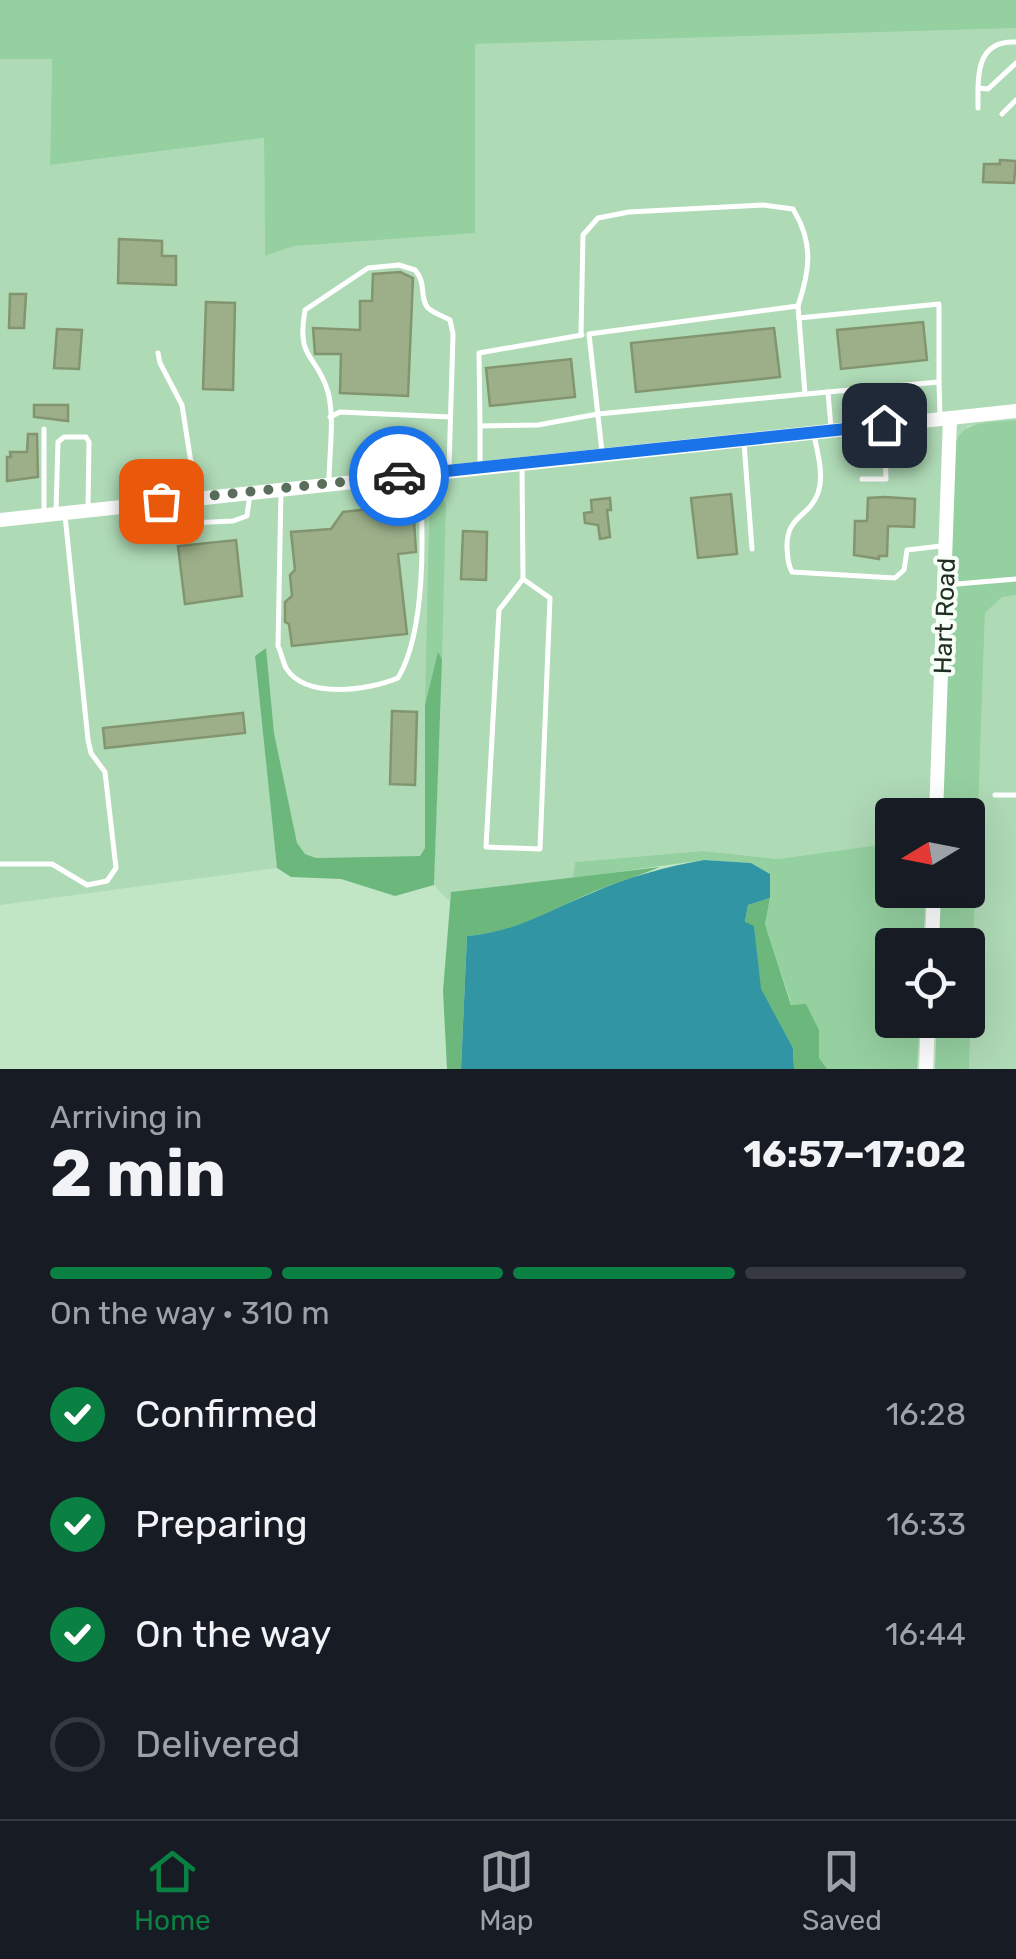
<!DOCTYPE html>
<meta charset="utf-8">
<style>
body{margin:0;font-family:Rubik,sans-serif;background:#20242c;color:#f1f3f6;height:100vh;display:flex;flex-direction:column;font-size:38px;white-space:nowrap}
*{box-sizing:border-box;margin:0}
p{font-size:32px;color:#9ea1a6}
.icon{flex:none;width:55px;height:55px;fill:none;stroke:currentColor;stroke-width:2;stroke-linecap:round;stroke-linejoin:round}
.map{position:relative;height:1069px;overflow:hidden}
.drawer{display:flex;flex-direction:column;background:#171b24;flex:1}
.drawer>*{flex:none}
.needle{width:65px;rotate:260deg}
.fabs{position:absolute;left:875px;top:798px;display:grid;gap:20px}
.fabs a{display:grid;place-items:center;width:110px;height:110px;border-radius:10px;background:#171b24;box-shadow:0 10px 40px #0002;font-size:50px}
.pin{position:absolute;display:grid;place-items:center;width:85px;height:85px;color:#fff;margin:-42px;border-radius:20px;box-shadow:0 5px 15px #0006}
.courier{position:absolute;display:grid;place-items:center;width:100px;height:100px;margin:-50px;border:8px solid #1a73e8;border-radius:50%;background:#fff;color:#222;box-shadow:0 2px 12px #0007}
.summary em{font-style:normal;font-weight:700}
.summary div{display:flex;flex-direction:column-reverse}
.summary{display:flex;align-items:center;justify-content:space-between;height:170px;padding:0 50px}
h1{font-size:65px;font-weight:700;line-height:75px}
.bar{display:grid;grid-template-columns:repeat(4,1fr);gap:15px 10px;align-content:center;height:120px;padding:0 50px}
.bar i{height:12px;border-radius:8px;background:#363941}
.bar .current{background:#0b8043}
.bar p{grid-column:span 4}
ol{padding:0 50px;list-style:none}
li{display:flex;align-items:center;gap:30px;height:110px}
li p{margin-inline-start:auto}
li .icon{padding:10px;border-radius:50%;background:#0b8043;color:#fff;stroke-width:4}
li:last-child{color:#9ea1a6}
li i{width:55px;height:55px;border:5px solid #363941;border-radius:50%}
.tabs{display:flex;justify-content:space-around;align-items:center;height:140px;border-top:2px solid #363941;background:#171b24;font-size:28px;color:#9ea1a6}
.tabs a{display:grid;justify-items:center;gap:5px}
.tabs .current{color:#0b8043}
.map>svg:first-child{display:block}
</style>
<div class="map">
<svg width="1016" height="1069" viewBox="0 0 1016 1069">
<rect width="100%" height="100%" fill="#c0e6c6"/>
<g fill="#afdab6">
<path d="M925 28H1016V420L967 426 942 815H892V843L778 859 703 851 575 862 573 878 452 892 449 901 434 885 446 504 436 484 430 486 425 848 420 856 316 858 305 854 297 844 274 733 265 648 255 656 277 868 0 905V59L52 58 50 165 264 138 265 256 294 246 474 44Z"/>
<path d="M1016 595V1069H969L985 613 1002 596Z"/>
</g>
<g fill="#95d0a0">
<path d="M0 0H1016V28L475 44V233L294 246 265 256 264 138 50 165 52 59H0Z"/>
<path d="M1016 420V595L1002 597 985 613 969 1069H935L937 1020H968V945H939L940 890H968V815H942L956 443C963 419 994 423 1016 420Z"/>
<path d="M437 484 446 504 442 659 438 654 425 705 430 485Z"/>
<path d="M892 843V890H926L923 945H892V1020H920L917 1069H827L818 1058 819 1030 792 1006 765 924 770 898V874L751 863 704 860 573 878 575 862 703 851 778 859Z"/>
</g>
<g fill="#6cb87c">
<path d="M266 648 274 733 297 843 305 854 316 858 420 856 425 848V705L438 652 442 659 434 885 395 896 341 879 291 877 277 868 255 656Z"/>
<path d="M660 867C638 876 615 883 593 892 547 911 520 932 467 936L461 1069H447L443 991 451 892Z"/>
<path d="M770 898 765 924 791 1005 806 1004 819 1030V1058L827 1069H794L793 1048 760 989 754 927 745 923 748 905Z"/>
</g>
<path fill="#3195a4" d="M704 860 751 863 770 874V898L748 905 745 922 754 926 761 989 793 1048 794 1069H461L467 936C517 932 547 911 592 893 628 877 665 867 704 860Z"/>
<g fill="#9caf89" stroke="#82956f" stroke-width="2.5">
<path d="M1000 160 1016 161 1014 183 983 182 984 164H1000Z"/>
<path d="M119 239 162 241V256H176V285L118 283Z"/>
<path d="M400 272 413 278 408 396 340 393 341 354H315L313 328 360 330V301H372L373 274Z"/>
<path d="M10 294H26L24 328H9Z"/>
<path d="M206 302 235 303 233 390 203 389Z"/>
<path d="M923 322 927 360 841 369 837 330Z"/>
<path d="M774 328 780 377 636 392 631 343Z"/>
<path d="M57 329 82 330 79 369 54 368Z"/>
<path d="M571 359 575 397 490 406 486 368Z"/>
<path d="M34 405H68V421L34 417Z"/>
<path d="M28 434H37L38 477 7 481V457H11L10 452H27Z"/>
<path d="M731 494 737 554 698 558 691 498Z"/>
<path d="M885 497 915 499 914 527 888 526 887 556H879V559L854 555 855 521H867L868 498Z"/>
<path d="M610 498 611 510H607L610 537 600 539 598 525 585 523 584 513 592 512 591 500Z"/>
<path d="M413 504 416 552 398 554 407 634 292 646 289 624 285 622V602L292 596 290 575 295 570 291 532 331 529 343 512Z"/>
<path d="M463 531 487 532 486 580 461 579Z"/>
<path d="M236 540 242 596 185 604 178 546Z"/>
<path d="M392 711 417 712 415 785 390 784Z"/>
<path d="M243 713 245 733 105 748 103 728Z"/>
</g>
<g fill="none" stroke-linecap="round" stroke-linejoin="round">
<g stroke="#fff" stroke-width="5">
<path d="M978 88 988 89 1016 63"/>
<path d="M978 108C978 77 975 40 1016 42"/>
<path d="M1002 114 1016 100"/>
<path d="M799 318 939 304V382"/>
<path d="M581 335 583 235 598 218 629 212 763 205 793 209C814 243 810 270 798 306"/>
<path d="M158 353 160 363 182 405 196 495"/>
<path d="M806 394 828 392"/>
<path d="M330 417 340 412 450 417"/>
<path d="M480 426 479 353 582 335"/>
<path d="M831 428 828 392 939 382 940 417"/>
<path d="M814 436C818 453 824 476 818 493 809 518 786 515 787 548 788 558 787 563 792 572L895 578 904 570 907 550 941 546"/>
<path d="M744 443 752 549"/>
<path d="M522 466 523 579 550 598 540 849 486 847 499 610 523 579"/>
<path d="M480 467V426L538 425 598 414 805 394 798 306 589 334 602 452"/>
<path d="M862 479H886L884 428"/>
<path d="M329 481C329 454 335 419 328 392 317 353 296 362 305 310L368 268 399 265 415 270C427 283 419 298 428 308 433 313 443 316 450 320L453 334 449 468"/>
<path d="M281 490 278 646C281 652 283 662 286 668 306 700 369 690 398 678 426 631 424 531 419 477"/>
<path d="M161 504 164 520 170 524 233 521 247 516 250 494"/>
<path d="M56 510 58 442 64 437H86L89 442 88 507"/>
<path d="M44 511V429"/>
<path d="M945 585 1016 579"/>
<path d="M995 795H1016"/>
<path d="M0 864H52L87 885 107 881 116 868 105 772 91 753 88 740 65 515"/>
</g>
<g stroke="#fff" stroke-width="14">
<path d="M0 520 1016 411"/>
<path d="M936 815 950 418"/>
<path d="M932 945 934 890"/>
<path d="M926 1069 928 1020"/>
</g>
</g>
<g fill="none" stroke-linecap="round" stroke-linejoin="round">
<path stroke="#596f5c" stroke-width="10" stroke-dasharray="0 18" d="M161 501 399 476"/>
<path stroke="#1a73e8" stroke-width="12" d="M399 476 884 425"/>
</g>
<g text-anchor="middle" stroke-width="8" stroke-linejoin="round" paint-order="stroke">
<g font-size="25" fill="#212f23" stroke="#f6fef7">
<text transform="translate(944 616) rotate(-88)" y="9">Hart Road</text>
</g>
</g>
</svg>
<div class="fabs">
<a><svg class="needle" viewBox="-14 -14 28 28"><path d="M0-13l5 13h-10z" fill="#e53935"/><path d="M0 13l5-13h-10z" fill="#9ea1a6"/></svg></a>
<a><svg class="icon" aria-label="locate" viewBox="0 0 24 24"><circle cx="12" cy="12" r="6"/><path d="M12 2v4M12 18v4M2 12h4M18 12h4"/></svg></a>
</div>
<div class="pin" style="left:161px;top:501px;background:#ea580c"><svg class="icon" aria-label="bag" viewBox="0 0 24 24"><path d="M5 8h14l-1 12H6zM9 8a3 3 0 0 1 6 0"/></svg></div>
<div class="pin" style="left:884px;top:425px;background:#1f2937"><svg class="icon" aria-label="home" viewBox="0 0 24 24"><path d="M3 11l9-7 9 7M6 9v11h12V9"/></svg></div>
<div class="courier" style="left:399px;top:476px"><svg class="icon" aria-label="car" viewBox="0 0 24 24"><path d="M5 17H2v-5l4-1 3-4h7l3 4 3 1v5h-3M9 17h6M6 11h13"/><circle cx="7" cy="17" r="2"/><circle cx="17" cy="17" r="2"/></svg></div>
</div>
<section class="drawer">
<div class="summary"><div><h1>2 min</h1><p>Arriving in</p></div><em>16:57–17:02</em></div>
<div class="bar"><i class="current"></i><i class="current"></i><i class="current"></i><i></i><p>On the way · 310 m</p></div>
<ol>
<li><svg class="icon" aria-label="check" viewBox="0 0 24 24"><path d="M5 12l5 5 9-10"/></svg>Confirmed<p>16:28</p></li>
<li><svg class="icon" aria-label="check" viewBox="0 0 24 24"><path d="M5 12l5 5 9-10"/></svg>Preparing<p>16:33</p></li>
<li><svg class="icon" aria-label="check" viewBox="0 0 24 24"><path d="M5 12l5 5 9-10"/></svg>On the way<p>16:44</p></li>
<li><i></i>Delivered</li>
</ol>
</section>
<nav class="tabs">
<a class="current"><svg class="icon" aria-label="home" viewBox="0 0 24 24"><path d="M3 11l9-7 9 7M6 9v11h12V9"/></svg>Home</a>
<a><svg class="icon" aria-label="map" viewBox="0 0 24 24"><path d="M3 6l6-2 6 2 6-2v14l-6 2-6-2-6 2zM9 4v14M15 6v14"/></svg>Map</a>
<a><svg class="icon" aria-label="saved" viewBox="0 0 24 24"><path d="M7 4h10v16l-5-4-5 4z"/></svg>Saved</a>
</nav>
